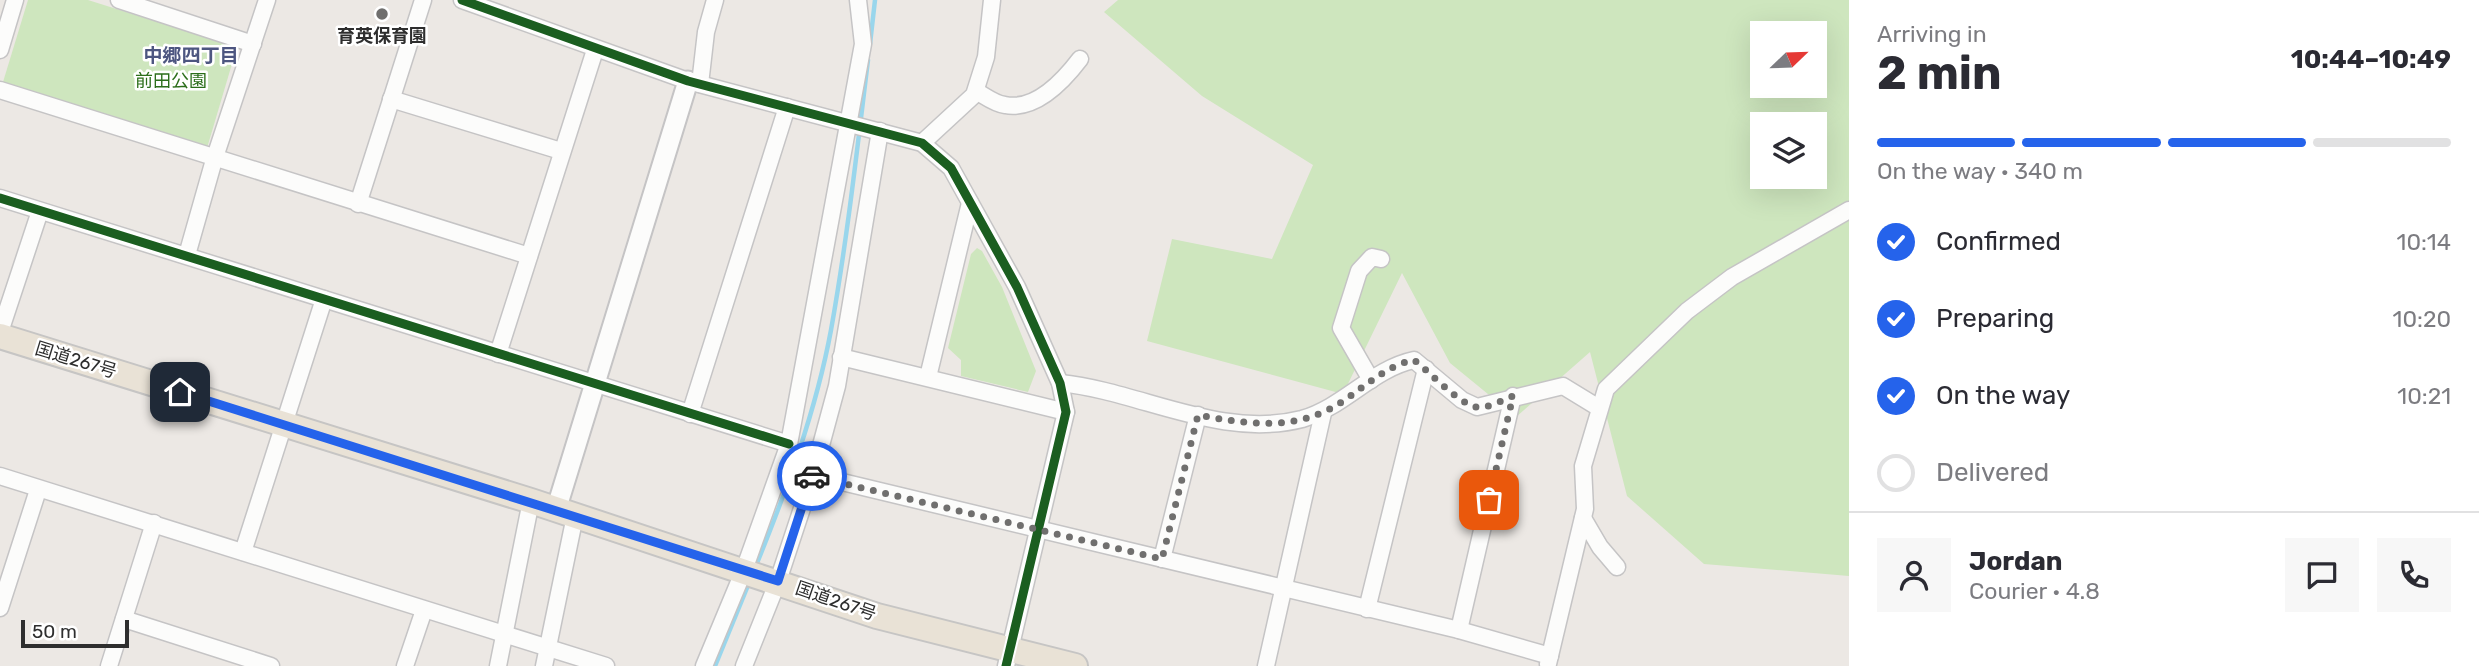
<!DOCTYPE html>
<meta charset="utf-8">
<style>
body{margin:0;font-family:Rubik,"Noto Sans JP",sans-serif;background:#f7f7f7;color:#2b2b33;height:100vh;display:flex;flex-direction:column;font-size:26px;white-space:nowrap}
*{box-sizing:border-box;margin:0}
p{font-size:23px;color:#7c7c81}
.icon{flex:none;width:38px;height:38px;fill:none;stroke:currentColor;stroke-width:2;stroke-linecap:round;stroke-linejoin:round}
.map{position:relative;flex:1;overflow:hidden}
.drawer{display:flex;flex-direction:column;background:#fff;width:630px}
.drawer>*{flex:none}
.needle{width:46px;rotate:67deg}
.controls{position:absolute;left:1750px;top:21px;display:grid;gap:14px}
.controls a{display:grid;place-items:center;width:77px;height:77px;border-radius:0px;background:#fff;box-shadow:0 7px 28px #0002;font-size:35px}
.scale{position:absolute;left:21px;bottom:18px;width:108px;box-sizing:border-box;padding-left:7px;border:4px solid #2e2e2e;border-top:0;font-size:19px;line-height:24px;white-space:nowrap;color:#2e2e2e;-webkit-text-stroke:5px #fff;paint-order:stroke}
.pin{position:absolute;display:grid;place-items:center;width:60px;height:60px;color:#fff;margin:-30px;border-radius:14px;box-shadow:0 4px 10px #0006}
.courier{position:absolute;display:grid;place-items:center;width:70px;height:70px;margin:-35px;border:5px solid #2563eb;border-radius:50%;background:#fff;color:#222;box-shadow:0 2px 9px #0007}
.headline em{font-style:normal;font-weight:700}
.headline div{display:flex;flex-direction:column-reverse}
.headline{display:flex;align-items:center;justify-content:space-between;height:119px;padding:0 28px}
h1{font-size:46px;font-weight:700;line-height:52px}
.bar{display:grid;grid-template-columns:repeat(4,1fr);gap:10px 7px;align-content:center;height:84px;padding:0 28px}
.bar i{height:9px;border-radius:5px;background:#e1e1e2}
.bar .current{background:#2563eb}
.bar p{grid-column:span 4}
.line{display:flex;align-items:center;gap:18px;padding:0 28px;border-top:2px solid #e1e1e2}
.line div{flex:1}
.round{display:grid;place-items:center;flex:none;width:74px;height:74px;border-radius:0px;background:#f7f7f7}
ol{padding:0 28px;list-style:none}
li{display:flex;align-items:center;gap:21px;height:77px}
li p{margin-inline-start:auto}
li .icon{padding:7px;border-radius:50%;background:#2563eb;color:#fff;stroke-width:4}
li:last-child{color:#7c7c81}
li i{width:38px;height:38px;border:4px solid #e1e1e2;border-radius:50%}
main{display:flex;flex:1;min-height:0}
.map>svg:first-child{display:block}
</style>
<main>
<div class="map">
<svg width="1849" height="666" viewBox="0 0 1849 666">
<rect width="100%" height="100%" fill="#ece8e4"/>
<g fill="#cee6be" fill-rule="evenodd">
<path d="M28 0H88L237 47 207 148 3 82Z"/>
<path d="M1118 0H1849V576L1704 564 1627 496 1590 352 1516 417 1450 363 1402 273 1343 394 1147 341 1172 239 1272 259 1313 165 1202 96 1104 12ZM1762 33H1815V86H1762ZM1762 124H1815V177H1762Z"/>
<path d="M977 248 982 251 1002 287 1036 371 1028 392 961 376V360L948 348 971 254Z"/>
</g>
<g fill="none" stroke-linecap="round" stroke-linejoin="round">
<g stroke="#99d6ec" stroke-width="4.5">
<path d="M870 44 875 0"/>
<path d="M755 568C786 492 816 411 831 330 847 241 857 150 868 60"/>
<path d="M715 666 749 583"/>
</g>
<defs>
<g id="minor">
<path d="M119 0 253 44"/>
<path d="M462 0 688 81 922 143 951 168 1017 287 1060 383 1066 412 1006 666"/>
<path d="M0 50 15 0"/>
<path d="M700 84 706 32 715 0"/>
<path d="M0 90 529 256"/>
<path d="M976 91C985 96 995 104 1005 105 1036 111 1064 80 1080 59"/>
<path d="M391 99 561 151"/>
<path d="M922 143 974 95 986 57 992 0"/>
<path d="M0 198 789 444"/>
<path d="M358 204 423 0"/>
<path d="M187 255 214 160 267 0"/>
<path d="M0 332 40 211"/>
<path d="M498 354 595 50"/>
<path d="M841 357 1066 412"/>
<path d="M928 377 970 203"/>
<path d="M1371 380 1341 328 1359 271 1372 257 1381 259"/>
<path d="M1060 383C1140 391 1220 440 1302 419 1344 407 1372 369 1414 360L1462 400 1477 407 1563 386 1599 408"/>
<path d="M690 414 787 107"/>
<path d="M813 475 1459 630 1550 656"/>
<path d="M0 476 606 666"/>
<path d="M1583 518 1600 547 1617 567"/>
<path d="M243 552 324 299"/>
<path d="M1162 559 1198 415"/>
<path d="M0 608 38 490"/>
<path d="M1367 609 1426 369"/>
<path d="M124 619 271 666"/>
<path d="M1459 630 1513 396"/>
<path d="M1548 664 1585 509 1583 466 1606 389 1687 311 1732 277 1849 210"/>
<path d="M109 666 154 523"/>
<path d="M405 666 424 610"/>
<path d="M498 666 531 501"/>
<path d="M544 666 575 516"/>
<path d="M704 666 744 570 789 444 863 44 858 0"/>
<path d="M744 666 778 581 813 475 837 386 880 131"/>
<path d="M1266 666 1323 413"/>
</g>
<path id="tertiary" d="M556 510 688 81"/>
<path id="trunk" d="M0 336 531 501 877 616 1075 666"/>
</defs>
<use href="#minor" stroke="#c5c4c5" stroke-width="19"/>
<use href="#tertiary" stroke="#c5c4c5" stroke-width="23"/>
<use href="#trunk" stroke="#c6c5c4" stroke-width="28"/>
<use href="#minor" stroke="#fcfcfb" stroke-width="16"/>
<use href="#tertiary" stroke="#fcfcfb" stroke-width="19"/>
<use href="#trunk" stroke="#e9e2d6" stroke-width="24"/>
<defs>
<g id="cycleway">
<path d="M462 0 688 81 922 143 951 168 1017 287 1060 383 1066 412 1006 666"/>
<path d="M0 198 789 444"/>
</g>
</defs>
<use href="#cycleway" stroke="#fff" stroke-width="13"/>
<use href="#cycleway" stroke="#1b5e20" stroke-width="9"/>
</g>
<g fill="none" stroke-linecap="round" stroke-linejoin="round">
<path stroke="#706f6e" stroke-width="7" stroke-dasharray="0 12.6" d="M812 476 1162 559 1198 415C1247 424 1295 432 1340 403 1365 387 1385 366 1414 360 1430 372 1458 403 1476 407 1488 409 1502 400 1513 396L1489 500"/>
<path stroke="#2563eb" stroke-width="9" d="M180 392 778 581 812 476"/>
</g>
<circle fill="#706f6e" stroke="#fff" stroke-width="2.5" cx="382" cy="14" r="7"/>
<g text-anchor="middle" stroke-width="5" stroke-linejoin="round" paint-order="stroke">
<g font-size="18" font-weight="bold" fill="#2e2e2e" stroke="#fff">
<text x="382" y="42">育英保育園</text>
</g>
<g font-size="18" fill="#2c6e1b" stroke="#fff">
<text x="171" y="87">前田公園</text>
</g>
<g font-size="18" fill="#2e2e2e" stroke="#fff">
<text transform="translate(76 360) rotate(17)" y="6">国道267号</text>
<text transform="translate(836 601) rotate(19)" y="6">国道267号</text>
</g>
<g font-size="19" font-weight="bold" fill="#4d5680" stroke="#fff">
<text x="191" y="62">中郷四丁目</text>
</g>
</g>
</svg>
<div class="controls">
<a><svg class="needle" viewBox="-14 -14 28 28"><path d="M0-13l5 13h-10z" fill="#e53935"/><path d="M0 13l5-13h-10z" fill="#7c7c81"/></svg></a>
<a><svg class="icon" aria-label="layers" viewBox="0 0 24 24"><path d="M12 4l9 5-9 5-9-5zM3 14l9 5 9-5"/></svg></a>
</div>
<div class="scale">50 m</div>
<div class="pin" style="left:1489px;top:500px;background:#ea580c"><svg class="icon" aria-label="bag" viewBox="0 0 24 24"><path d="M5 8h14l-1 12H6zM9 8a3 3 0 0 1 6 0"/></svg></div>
<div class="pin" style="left:180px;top:392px;background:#1f2937"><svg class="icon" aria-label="home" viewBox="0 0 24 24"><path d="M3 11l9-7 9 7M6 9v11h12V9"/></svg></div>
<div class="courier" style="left:812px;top:476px"><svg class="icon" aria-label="car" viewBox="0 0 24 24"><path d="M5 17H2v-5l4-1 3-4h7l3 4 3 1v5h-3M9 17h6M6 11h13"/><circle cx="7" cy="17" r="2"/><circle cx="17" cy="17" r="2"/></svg></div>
</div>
<section class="drawer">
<div class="headline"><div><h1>2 min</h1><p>Arriving in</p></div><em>10:44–10:49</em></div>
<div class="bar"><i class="current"></i><i class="current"></i><i class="current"></i><i></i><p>On the way · 340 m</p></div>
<ol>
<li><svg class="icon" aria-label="check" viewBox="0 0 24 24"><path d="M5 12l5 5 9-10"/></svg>Confirmed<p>10:14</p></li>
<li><svg class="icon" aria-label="check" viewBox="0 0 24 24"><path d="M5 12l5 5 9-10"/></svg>Preparing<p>10:20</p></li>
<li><svg class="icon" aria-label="check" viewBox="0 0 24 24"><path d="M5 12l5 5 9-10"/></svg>On the way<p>10:21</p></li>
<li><i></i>Delivered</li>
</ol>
<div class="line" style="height:126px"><a class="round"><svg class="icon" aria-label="person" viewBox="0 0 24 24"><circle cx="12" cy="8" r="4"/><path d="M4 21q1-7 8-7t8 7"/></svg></a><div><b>Jordan</b><p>Courier · 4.8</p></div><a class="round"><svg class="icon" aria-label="chat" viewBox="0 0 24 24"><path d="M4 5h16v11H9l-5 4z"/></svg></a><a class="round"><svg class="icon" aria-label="phone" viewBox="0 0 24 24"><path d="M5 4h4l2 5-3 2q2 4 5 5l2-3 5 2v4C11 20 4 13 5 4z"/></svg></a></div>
</section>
</main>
